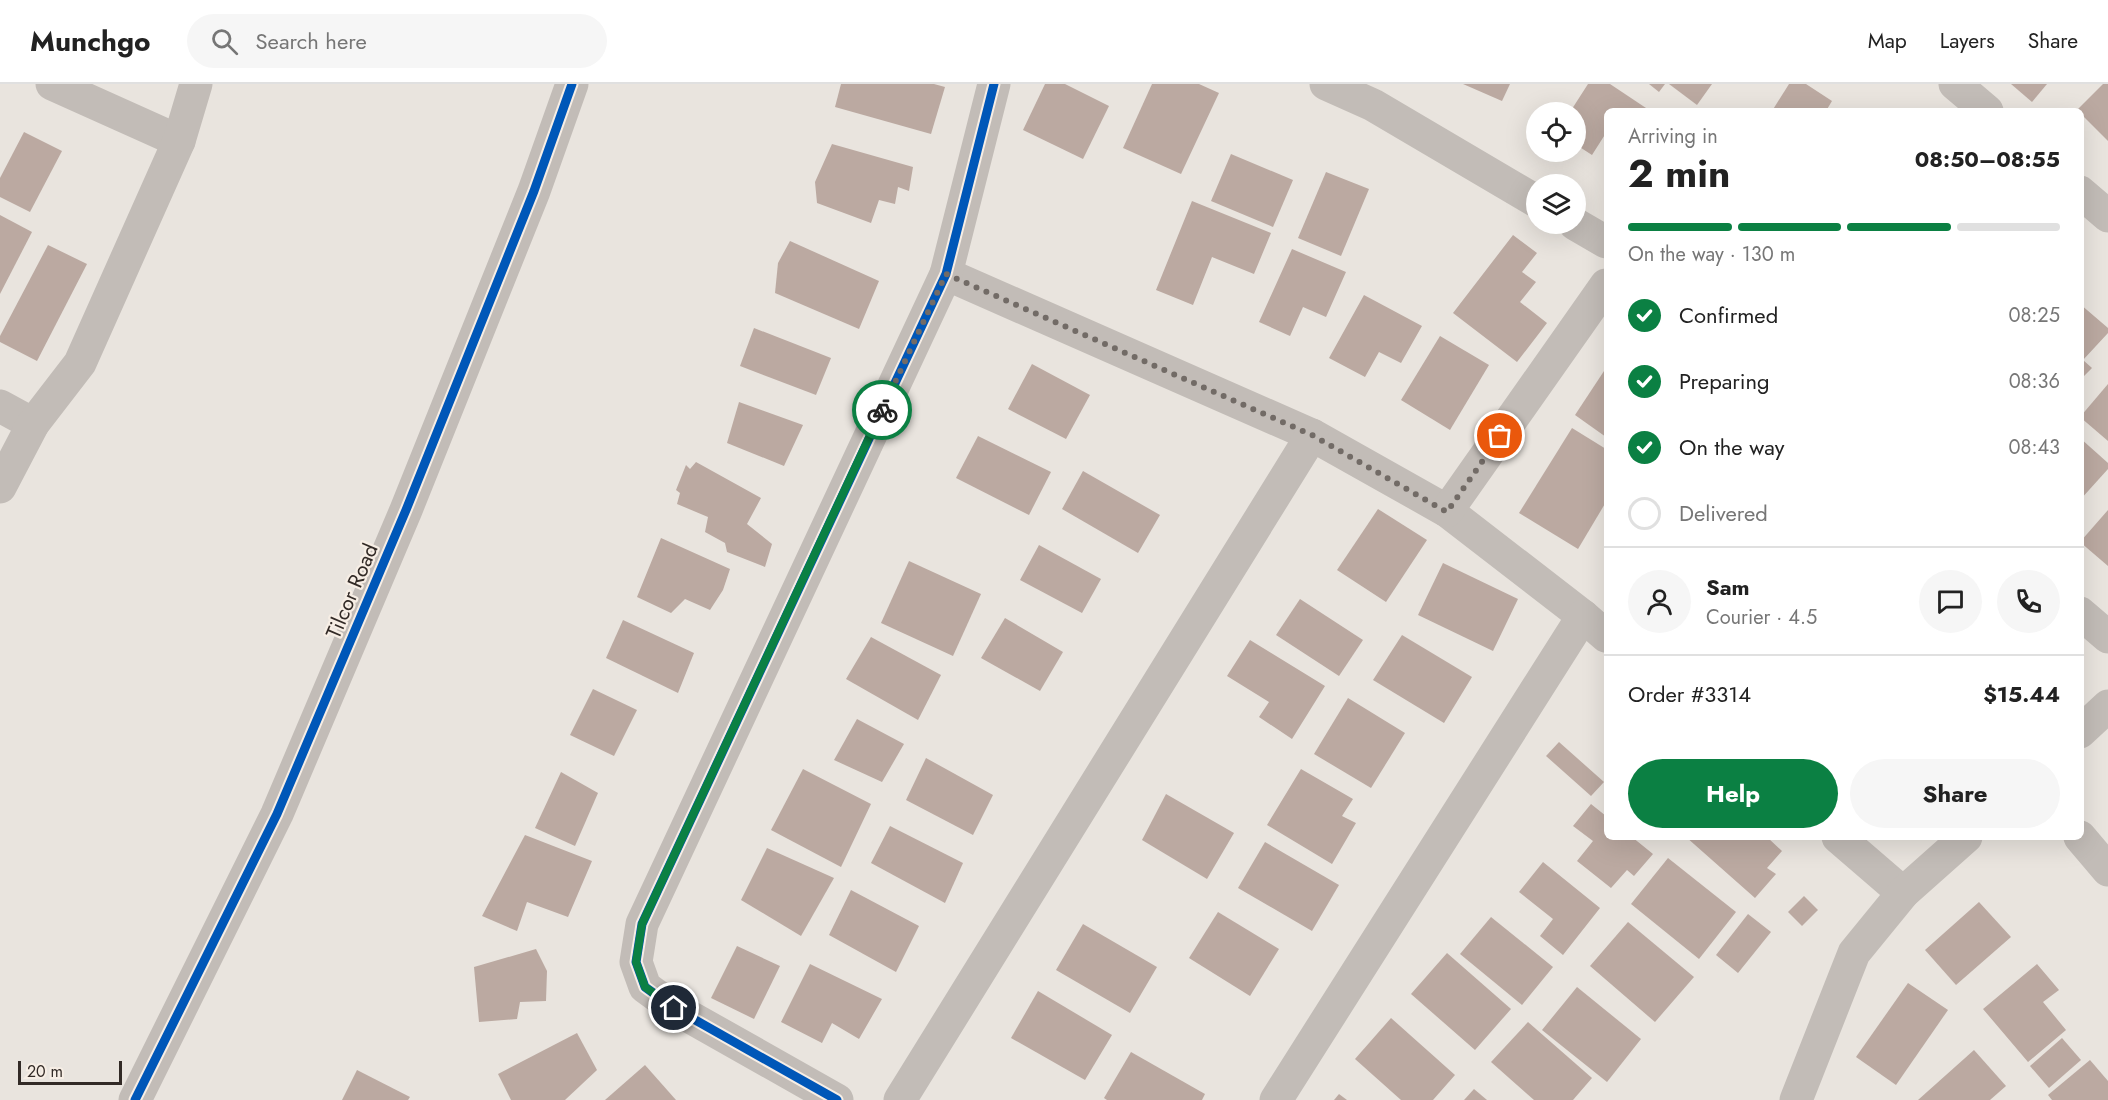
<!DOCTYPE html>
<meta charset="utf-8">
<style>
body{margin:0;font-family:Jost,sans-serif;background:#f6f6f6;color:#222;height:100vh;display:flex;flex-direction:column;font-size:22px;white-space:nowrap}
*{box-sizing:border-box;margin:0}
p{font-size:20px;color:#767676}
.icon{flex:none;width:33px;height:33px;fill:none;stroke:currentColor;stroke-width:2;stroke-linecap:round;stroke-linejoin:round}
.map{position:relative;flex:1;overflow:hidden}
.details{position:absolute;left:1604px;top:24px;width:480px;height:732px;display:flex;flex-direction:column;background:#fff;border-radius:9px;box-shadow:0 6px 24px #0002}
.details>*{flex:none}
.buttons{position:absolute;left:1526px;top:18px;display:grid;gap:12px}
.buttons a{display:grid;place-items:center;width:60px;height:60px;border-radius:50%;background:#fff;box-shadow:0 6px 24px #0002;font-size:30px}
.scale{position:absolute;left:18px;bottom:15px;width:104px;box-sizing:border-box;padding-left:6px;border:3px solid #322a26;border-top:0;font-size:16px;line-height:21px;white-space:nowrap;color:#322a26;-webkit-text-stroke:4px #f7eee5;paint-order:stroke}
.pin{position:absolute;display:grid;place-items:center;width:51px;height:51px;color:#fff;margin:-26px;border:3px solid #fff;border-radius:50%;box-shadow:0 2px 6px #0007}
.courier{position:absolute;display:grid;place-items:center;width:60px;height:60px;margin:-30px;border:4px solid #0b8043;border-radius:50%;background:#fff;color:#222;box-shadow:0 2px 8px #0007}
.summary em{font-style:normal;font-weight:700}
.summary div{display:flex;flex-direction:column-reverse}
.summary{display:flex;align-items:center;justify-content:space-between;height:102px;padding:0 24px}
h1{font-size:39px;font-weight:700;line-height:45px}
.bar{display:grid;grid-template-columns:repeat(4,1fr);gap:9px 6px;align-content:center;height:72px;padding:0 24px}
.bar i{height:8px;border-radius:4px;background:#e0e0e0}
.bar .on{background:#0b8043}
.bar p{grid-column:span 4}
.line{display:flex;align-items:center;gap:15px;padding:0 24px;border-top:2px solid #e0e0e0}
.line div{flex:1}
.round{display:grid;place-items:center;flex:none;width:63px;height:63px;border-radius:32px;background:#f6f6f6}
ol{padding:0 24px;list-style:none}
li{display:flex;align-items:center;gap:18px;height:66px}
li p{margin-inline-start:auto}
li .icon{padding:6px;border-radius:50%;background:#0b8043;color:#fff;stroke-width:4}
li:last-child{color:#767676}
li i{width:33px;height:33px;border:3px solid #e0e0e0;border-radius:50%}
.action{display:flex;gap:12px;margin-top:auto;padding:12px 24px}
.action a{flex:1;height:69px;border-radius:36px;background:#0b8043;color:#fff;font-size:24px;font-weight:700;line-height:69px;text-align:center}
.action a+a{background:#f6f6f6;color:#222}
header{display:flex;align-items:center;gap:36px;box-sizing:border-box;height:84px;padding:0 30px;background:#fff;border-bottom:2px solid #e0e0e0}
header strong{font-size:28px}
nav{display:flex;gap:33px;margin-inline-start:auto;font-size:21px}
.search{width:420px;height:54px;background:#f6f6f6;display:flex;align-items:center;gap:15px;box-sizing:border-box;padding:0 21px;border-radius:33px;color:#767676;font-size:22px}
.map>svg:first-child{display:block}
</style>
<header>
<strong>Munchgo</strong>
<div class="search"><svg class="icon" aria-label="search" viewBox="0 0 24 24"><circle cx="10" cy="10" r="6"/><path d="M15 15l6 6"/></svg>Search here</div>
<nav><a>Map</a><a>Layers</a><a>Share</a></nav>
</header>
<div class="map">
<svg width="2108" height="1016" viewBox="0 0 2108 1016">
<rect width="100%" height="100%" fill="#e9e4de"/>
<g fill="#bba9a1">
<path d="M841 0H934L945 3 931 50 835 23Z"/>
<path d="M1045 0H1065L1109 22 1083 75 1023 46Z"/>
<path d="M1152 0H1199L1219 9 1181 90 1123 64Z"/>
<path d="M1463 0H1510L1502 17Z"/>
<path d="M1588 0H1610L1649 26 1606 27V49L1592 71 1575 60V28H1570Z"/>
<path d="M1649 0H1665L1659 8Z"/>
<path d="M1669 0H1712L1697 21Z"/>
<path d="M1789 0H1806L1832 17 1826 27H1772Z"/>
<path d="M2011 0H2047L2032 18Z"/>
<path d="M2103 0H2108V57L2077 26Z"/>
<path d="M24 48 62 67 30 128 0 113V94Z"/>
<path d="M832 60 913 83 909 107 898 103 895 120 879 116 871 139 817 119 815 98Z"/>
<path d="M1231 70 1293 96 1273 143 1211 117Z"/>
<path d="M1326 88 1369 105 1341 172 1298 154Z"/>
<path d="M1192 117 1271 149 1254 190 1212 173 1193 221 1156 206Z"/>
<path d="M0 131 32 148 0 210Z"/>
<path d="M1513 151 1537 169 1522 188 1536 198 1520 218 1547 239 1517 278 1453 229Z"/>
<path d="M790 157 879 197 859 245 775 209 778 179Z"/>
<path d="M48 161 87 180 37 277 0 258V252Z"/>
<path d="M1292 165 1346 188 1326 233 1303 223 1290 252 1259 238Z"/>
<path d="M1364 211 1422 242 1401 279 1379 268 1365 293 1329 274Z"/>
<path d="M2080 220 2108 244V249L2083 276 2092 284 2080 296Z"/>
<path d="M754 244 831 274 816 311 740 282Z"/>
<path d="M1440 252 1489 281 1450 346 1401 316Z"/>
<path d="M1032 280 1090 311 1066 355 1008 325Z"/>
<path d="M1606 284V353L1575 331Z"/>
<path d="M2108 300V357L2080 333Z"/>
<path d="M739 318 803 341 784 382 727 359Z"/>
<path d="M1572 344 1606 365V418L1578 465 1519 429Z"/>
<path d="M978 352 1051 388 1029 431 956 394Z"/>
<path d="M2080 354 2108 379V385L2080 416Z"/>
<path d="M696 378 761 414 747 440 772 460 765 483 727 468 725 459 705 448 708 433 677 420 680 409 676 406 686 381 690 385Z"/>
<path d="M1083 387 1160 431 1138 469 1062 425Z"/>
<path d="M1378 425 1427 456 1386 518 1337 486Z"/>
<path d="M2108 426V482L2080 458Z"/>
<path d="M661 454 730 485 723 506 710 526 685 515 671 529 637 513Z"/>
<path d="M1039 461 1101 495 1082 529 1020 496Z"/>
<path d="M909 477 981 510 953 572 881 539Z"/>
<path d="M1443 479 1518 515 1493 567 1418 531Z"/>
<path d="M1300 515 1363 556 1339 592 1276 551Z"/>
<path d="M1005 534 1063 568 1040 607 981 574Z"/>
<path d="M623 536 694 569 678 609 606 574Z"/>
<path d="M1402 551 1472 593 1444 639 1373 596Z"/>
<path d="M871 553 941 591 918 636 846 595Z"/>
<path d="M1250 556 1325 602 1292 655 1259 633 1269 618 1227 592Z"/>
<path d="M593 605 637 626 614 672 570 651Z"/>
<path d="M1348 614 1405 649 1371 704 1314 670Z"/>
<path d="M857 635 904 660 882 698 834 676Z"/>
<path d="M1559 658 1604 698 1591 712 1546 672Z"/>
<path d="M926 674 993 711 973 751 906 716Z"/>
<path d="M803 685 871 720 841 783 771 746Z"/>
<path d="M1301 685 1353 715 1342 732 1356 739 1332 780 1267 741Z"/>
<path d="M561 688 598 709 575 762 535 744Z"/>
<path d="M1166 710 1234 749 1207 795 1142 756Z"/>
<path d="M1591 720 1606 732V753H1632L1653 770 1634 792 1627 786 1611 804 1577 777 1593 757 1573 742Z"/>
<path d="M890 742 963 779 945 819 871 779Z"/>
<path d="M525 751 592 777 568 833 527 818 517 847 482 832Z"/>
<path d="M1686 753H1767L1782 767 1767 784 1776 790 1755 814Z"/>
<path d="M1265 758 1339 801 1312 847 1238 804Z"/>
<path d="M767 764 834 794 801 852 741 816Z"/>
<path d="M1668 774 1736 828 1699 875 1631 820Z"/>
<path d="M1543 778 1600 824 1563 871 1540 852 1553 835 1519 808Z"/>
<path d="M851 806 919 842 896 888 829 851Z"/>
<path d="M1804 812 1818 826 1802 842 1788 828Z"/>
<path d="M1979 818 2011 853 1956 901 1925 866Z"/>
<path d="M1218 828 1279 865 1250 912 1189 874Z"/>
<path d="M1748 830 1771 848 1738 889 1716 871Z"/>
<path d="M1491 833 1553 883 1522 921 1460 870Z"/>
<path d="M1628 838 1694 893 1655 938 1590 882Z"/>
<path d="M1083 840 1157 883 1130 929 1056 886Z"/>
<path d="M737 862 780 882 754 935 711 914Z"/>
<path d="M536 865 547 887 546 917 520 918 517 935 479 938 474 883Z"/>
<path d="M1447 869 1511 925 1475 966 1411 910Z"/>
<path d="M810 880 882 915 859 955 832 939 822 959 781 938Z"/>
<path d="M2037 880 2059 906 2043 918 2066 946 2028 978 1983 925Z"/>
<path d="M1908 899 1948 926 1896 1001 1856 973Z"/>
<path d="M1577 903 1641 955 1607 998 1542 946Z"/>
<path d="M1038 907 1112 951 1085 996 1011 954Z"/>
<path d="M1391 934 1455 991 1433 1016H1401L1355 975Z"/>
<path d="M1528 938 1592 994 1573 1016H1534L1491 978Z"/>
<path d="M577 949 597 986 565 1016H511L498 990Z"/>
<path d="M2062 954 2081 976 2049 1004 2030 982Z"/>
<path d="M1974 966 2006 1002 1990 1016H1918Z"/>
<path d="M1131 968 1205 1010 1202 1016H1107L1104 1014Z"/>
<path d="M2090 976 2108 997V1016H2052L2048 1011Z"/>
<path d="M645 981 676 1016H605Z"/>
<path d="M357 986 410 1013 408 1016H342Z"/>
<path d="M1474 1005 1487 1016H1464Z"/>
<path d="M1339 1010 1347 1016H1334Z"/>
</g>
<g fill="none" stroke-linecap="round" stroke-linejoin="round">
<g stroke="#c2bcb7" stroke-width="33">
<path d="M52 0 179 57"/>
<path d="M1326 0 1373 21 1536 117"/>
<path d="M1955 0 1987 27"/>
<path d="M2080 108 2108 132"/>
<path d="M1575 140 1606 158"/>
<path d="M946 190 1312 351 1447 427 1583 532 1606 552"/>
<path d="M0 322 33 340"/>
<path d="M0 403 33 340 80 279 179 57 196 0"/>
<path d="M1447 427 1606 201"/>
<path d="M2080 529 2108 553"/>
<path d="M2080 648 2108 622"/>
<path d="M1838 753 1903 809"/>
<path d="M2080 753 2108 786"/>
<path d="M135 1016 277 730 406 426 534 107 572 0"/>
<path d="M837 1016 674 924 645 903 636 878 642 840 946 190 994 0"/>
<path d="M900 1016 1312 351"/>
<path d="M1276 1016 1583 532"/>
<path d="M1796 1016 1854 869 1903 809 1966 753"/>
</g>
<defs>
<g id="cycleway">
<path d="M135 1016 277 730 406 426 534 107 572 0"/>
<path d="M837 1016 674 924 645 903 636 878 642 840 946 190 994 0"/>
</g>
</defs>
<use href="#cycleway" stroke="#f7eee5" stroke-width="13"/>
<use href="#cycleway" stroke="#0057b8" stroke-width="9"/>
</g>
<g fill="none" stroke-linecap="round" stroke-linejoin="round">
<path stroke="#726b66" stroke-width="6" stroke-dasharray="0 10.8" d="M882 326 946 190 1312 351 1447 428 1500 352"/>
<path stroke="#0b8043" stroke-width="8" d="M674 924 645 903 636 878 642 840 882 326"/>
</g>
<g text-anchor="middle" stroke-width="4.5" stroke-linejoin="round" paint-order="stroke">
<g font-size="21" fill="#322a26" stroke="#f7eee5">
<text transform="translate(352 507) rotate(-67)" y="7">Tilcor Road</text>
</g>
</g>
</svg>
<div class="buttons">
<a><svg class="icon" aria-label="locate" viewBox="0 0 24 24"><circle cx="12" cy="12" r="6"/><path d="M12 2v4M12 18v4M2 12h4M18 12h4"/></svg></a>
<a><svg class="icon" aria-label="layers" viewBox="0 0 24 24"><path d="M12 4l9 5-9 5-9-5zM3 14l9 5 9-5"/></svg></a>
</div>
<div class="scale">20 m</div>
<div class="pin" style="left:1500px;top:352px;background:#ea580c"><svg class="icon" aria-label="bag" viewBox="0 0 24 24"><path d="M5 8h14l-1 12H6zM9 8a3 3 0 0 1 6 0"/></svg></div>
<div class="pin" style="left:674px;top:924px;background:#1f2937"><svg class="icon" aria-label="home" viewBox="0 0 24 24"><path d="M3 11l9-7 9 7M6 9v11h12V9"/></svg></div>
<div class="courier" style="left:882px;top:326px"><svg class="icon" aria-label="bike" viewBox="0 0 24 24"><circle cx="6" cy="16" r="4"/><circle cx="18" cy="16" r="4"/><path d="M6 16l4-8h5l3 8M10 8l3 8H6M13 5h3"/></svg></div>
<section class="details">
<div class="summary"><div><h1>2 min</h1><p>Arriving in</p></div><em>08:50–08:55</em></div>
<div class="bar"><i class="on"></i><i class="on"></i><i class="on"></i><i></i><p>On the way · 130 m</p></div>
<ol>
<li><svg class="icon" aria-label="check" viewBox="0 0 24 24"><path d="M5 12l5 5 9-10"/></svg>Confirmed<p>08:25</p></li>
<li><svg class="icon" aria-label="check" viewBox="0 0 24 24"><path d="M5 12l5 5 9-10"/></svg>Preparing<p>08:36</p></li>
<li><svg class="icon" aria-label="check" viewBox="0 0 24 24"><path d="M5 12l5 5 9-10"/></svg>On the way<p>08:43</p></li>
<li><i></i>Delivered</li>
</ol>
<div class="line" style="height:108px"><a class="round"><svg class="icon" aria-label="person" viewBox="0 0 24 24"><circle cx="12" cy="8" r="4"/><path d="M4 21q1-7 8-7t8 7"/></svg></a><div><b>Sam</b><p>Courier · 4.5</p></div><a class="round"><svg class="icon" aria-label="chat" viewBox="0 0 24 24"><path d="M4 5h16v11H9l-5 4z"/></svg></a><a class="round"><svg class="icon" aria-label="phone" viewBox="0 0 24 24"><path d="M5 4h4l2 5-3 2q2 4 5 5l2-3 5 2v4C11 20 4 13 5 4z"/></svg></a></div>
<div class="line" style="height:78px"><div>Order #3314</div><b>$15.44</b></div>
<div class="action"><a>Help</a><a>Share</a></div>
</section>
</div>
